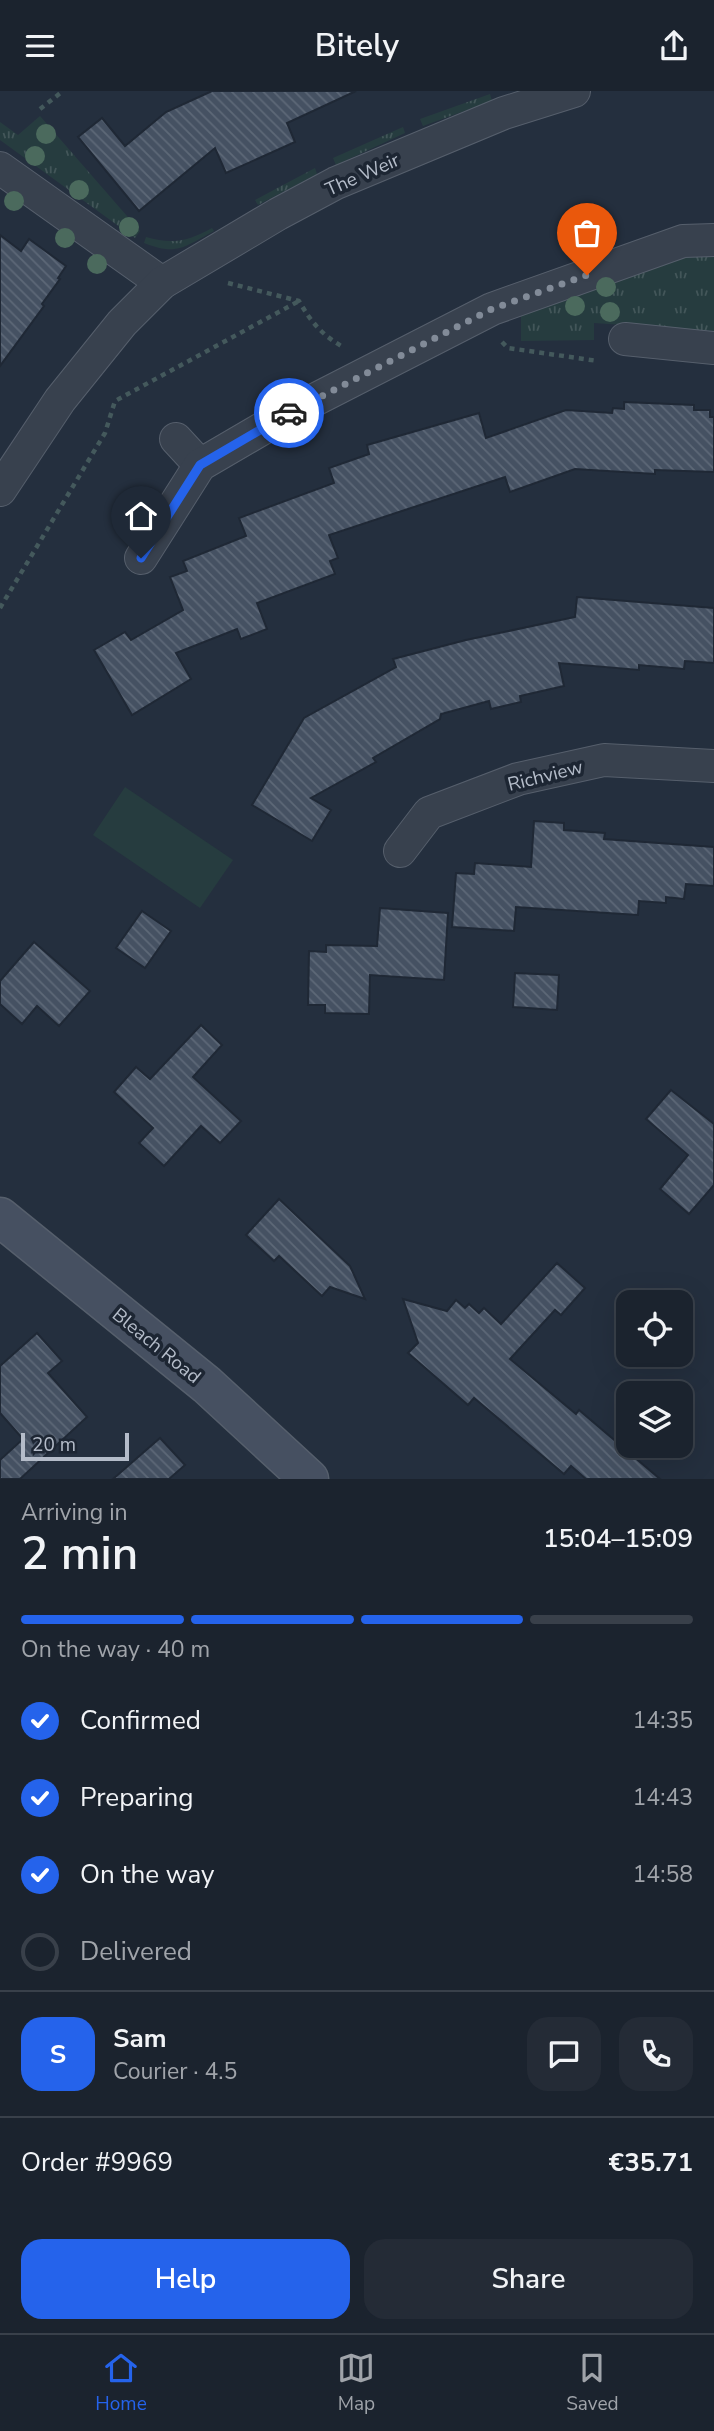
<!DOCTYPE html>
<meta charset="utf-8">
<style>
body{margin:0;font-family:"Nunito Sans",sans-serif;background:#242b36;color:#f1f3f6;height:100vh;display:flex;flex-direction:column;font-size:26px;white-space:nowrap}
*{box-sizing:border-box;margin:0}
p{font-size:23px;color:#a0a4aa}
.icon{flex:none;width:38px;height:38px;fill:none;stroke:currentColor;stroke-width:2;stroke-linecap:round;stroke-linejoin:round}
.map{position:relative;height:1388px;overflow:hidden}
.panel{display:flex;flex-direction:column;background:#1b232e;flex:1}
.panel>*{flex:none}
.controls{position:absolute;left:616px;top:1199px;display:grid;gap:14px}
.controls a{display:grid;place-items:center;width:77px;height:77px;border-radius:14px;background:#1b232e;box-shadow:0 7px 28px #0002,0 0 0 2px #39404a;font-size:35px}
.scale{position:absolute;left:21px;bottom:18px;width:108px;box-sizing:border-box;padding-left:7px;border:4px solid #b4bcc9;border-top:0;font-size:19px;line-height:24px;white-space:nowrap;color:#b4bcc9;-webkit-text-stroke:5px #1d2633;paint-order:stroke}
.pin{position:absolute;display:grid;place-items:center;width:60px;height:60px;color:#fff;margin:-72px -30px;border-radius:50% 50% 50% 0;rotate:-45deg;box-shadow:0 0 7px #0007}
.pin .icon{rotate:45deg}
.courier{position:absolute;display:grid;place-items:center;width:70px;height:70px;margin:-35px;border:5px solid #2563eb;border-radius:50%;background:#fff;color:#222;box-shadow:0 2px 9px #0007}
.head em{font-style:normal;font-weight:600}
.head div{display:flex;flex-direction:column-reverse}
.head{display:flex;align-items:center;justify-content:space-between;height:119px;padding:0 21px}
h1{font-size:46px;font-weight:600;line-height:52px}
.bar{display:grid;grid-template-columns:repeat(4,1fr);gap:10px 7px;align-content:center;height:84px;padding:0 21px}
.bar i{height:9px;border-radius:5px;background:#39404a}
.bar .selected{background:#2563eb}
.bar p{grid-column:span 4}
.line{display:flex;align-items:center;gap:18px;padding:0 21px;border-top:2px solid #39404a}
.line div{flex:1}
.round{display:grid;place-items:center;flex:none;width:74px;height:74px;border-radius:21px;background:#242b36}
ol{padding:0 21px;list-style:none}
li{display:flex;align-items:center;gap:21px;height:77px}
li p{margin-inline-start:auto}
li .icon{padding:7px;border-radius:50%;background:#2563eb;color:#fff;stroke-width:4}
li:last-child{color:#a0a4aa}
li i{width:38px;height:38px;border:4px solid #39404a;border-radius:50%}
.action{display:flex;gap:14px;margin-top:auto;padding:14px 21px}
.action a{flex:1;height:80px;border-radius:21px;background:#2563eb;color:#fff;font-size:28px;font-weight:600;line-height:80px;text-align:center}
.action a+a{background:#242b36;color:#f1f3f6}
header{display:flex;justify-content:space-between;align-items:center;height:91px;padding:0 21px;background:#1b232e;font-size:32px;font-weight:600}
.menu{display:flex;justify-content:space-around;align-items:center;height:98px;border-top:2px solid #39404a;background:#1b232e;font-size:19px;color:#a0a4aa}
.menu a{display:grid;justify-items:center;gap:4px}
.menu .selected{color:#2563eb}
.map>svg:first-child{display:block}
</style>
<header><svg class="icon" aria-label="menu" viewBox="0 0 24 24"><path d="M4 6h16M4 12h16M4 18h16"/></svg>Bitely<svg class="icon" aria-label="share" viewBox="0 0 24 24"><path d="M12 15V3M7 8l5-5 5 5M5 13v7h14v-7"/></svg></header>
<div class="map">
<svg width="714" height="1388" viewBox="0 0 714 1388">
<defs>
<pattern id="grass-tufts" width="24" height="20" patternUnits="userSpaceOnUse" patternTransform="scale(1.75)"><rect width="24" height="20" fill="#263c3f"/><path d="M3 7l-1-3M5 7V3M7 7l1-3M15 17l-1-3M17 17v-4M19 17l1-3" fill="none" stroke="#435659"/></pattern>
<pattern id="building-back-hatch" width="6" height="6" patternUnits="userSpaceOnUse" patternTransform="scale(1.75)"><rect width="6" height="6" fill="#455162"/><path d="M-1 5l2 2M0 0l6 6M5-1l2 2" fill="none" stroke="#5d6877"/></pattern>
</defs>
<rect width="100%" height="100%" fill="#242f3e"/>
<g fill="url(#grass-tufts)">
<path d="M490 3 492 10 423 35 420 28Z"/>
<path d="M40 25 140 140 135 147 0 49V31L18 44Z"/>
<path d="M403 36 405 42 336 74 333 67Z"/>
<path d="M315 77 317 83 258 114 255 109Z"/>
<path d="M212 137 214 140C184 156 177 165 144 152L146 146C172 154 189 150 212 137Z"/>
<path d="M714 162V240L594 232V249L521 250V222L685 166Z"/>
</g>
<path fill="#263c3f" d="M125 696 233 769 200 817 93 744Z"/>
<g fill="url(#building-back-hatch)" stroke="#1f2835" stroke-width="2">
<path d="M212 0H356L287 32 295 51 226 82 215 57 139 120 78 46 102 27 125 55 166 21Z"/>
<path d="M0 144 21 160 29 148 66 175 58 187 60 188 42 213 44 215 0 275Z"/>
<path d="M624 311 694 314V319H710V326H714V381L655 379V383L575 378 510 401 505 386 329 444 338 467 330 470 335 483 257 512 267 538 241 548 237 538 176 562 191 588 132 624 94 559 125 541 131 549 183 519 170 486 187 480 183 470 246 445 239 427 334 392 329 377 369 363 367 354 479 322 486 347 566 319 612 322 613 317 624 318Z"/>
<path d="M577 506 714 517V572L685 570 684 578 639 574V579L559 572 564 595 520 605 521 611 491 618 489 610 441 623 440 628 373 667 376 671 311 707 331 719 312 750 252 714 304 627 396 576 393 568 466 549 575 526Z"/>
<path d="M534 730 564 732V739L605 742 604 748 714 756V795L686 793 684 808 666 806V812L639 810 638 824 516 816 514 840 452 836 456 782 474 783 475 772 531 776Z"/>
<path d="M380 817 448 822 444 889 370 884 369 923 325 922V914H308L309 860 326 861V854L377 855Z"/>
<path d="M142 820 171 840 145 877 116 857Z"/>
<path d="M34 851 90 900 59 935 37 915 22 933 0 913V890Z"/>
<path d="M515 882 559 884 557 919 513 916Z"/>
<path d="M201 934 222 954 193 986 241 1030 220 1052 201 1035 164 1075 139 1052 153 1037 114 1001 136 976 150 988Z"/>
<path d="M671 999 714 1033V1094L689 1123 660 1098 688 1064 646 1028Z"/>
<path d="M279 1108 350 1175 365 1208 330 1196 322 1205 279 1165 274 1170 246 1144Z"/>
<path d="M557 1172 585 1197 561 1224 555 1219 510 1268 576 1323 579 1319 660 1388H586L571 1375 564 1383 474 1307 468 1314 408 1262 418 1252 403 1208 447 1220 456 1209 465 1217 469 1213 479 1222 484 1217 501 1233Z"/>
<path d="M37 1242 62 1270 48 1282 87 1326 20 1388H0V1369L23 1348 0 1322V1275Z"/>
<path d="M160 1347 185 1374 169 1388H113Z"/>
</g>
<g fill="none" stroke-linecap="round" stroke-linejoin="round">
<defs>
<g id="street">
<path d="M0 77 162 192"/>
<path d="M625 248 714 257"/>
<path d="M176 348 200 374"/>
<path d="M0 399 60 309 122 232 162 192 278 123 336 92 504 22 574 0"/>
<path d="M141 467 200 374 289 322 492 218 683 150 714 149"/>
<path d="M400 760 429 722 518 688 604 669 714 675"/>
</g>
<path id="secondary" d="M0 1126 207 1294 309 1388"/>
</defs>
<use href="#street" stroke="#565f6c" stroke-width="34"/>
<use href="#secondary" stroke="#565f6c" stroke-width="41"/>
<g stroke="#44595c" stroke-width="4.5" stroke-dasharray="5 5" stroke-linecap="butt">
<path d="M40 18 63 0"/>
<path d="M228 192 299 210C311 231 322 244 343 256"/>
<path d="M502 251 508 257 598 270"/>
<path d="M0 517 105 342 115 310 299 210"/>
</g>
<use href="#street" stroke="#38414e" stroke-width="32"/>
<use href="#secondary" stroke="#465061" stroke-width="38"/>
</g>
<g fill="#4b6a5d">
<circle cx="46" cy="43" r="10"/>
<circle cx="35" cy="65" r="10"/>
<circle cx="79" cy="99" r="10"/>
<circle cx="14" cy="110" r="10"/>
<circle cx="129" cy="136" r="10"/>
<circle cx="65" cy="147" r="10"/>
<circle cx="97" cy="173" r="10"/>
<circle cx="606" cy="196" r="10"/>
<circle cx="575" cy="215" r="10"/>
<circle cx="610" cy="221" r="10"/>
</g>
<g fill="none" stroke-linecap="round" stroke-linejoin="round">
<path stroke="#828b98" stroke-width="7" stroke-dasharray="0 12.6" d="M289 322 492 218 587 184"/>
<path stroke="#2563eb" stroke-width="9" d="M141 467 200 374 289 322"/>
</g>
<g text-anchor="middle" stroke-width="7" stroke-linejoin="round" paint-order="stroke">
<g font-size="19" fill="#b4bcc9" stroke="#1d2633">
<text transform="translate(362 83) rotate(-24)" y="7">The Weir</text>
<text transform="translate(545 684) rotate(-14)" y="7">Richview</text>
<text transform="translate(157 1254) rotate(39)" y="7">Bleach Road</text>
</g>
</g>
</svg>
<div class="controls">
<a><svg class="icon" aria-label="locate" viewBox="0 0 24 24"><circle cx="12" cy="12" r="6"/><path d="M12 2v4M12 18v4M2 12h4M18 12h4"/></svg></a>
<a><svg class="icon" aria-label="layers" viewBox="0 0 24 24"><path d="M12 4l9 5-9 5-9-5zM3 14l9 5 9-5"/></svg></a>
</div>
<div class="scale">20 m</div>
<div class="pin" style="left:587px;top:184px;background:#ea580c"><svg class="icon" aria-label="bag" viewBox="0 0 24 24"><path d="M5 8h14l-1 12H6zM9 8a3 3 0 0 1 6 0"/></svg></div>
<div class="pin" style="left:141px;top:467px;background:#1f2937"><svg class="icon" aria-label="home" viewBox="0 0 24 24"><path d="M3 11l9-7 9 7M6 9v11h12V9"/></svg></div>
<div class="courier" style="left:289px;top:322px"><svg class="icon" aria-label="car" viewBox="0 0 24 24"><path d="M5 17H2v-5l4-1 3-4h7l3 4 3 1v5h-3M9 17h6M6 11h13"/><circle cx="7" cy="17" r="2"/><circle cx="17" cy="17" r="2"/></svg></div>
</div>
<section class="panel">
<div class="head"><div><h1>2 min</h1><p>Arriving in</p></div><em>15:04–15:09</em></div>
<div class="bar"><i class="selected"></i><i class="selected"></i><i class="selected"></i><i></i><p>On the way · 40 m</p></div>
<ol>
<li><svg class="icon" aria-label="check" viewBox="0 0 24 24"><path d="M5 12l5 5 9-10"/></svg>Confirmed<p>14:35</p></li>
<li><svg class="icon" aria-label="check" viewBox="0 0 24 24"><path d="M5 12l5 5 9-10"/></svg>Preparing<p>14:43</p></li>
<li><svg class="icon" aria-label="check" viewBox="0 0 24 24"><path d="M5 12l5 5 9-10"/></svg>On the way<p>14:58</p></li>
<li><i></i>Delivered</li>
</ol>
<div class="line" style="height:126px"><b class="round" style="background:#2563eb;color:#fff">S</b><div><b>Sam</b><p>Courier · 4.5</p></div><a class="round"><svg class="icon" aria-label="chat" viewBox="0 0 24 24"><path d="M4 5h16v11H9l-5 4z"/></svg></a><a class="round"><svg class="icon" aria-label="phone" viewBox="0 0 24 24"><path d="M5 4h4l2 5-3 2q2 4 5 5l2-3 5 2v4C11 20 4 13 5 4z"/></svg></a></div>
<div class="line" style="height:91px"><div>Order #9969</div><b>€35.71</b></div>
<div class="action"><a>Help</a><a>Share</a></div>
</section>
<nav class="menu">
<a class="selected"><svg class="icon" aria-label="home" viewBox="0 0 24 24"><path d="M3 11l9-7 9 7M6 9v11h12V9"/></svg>Home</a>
<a><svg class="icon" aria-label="map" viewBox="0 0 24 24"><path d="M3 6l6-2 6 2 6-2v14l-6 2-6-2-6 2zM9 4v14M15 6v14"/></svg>Map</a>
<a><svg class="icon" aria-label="saved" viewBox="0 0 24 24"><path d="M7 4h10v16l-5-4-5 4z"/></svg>Saved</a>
</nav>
